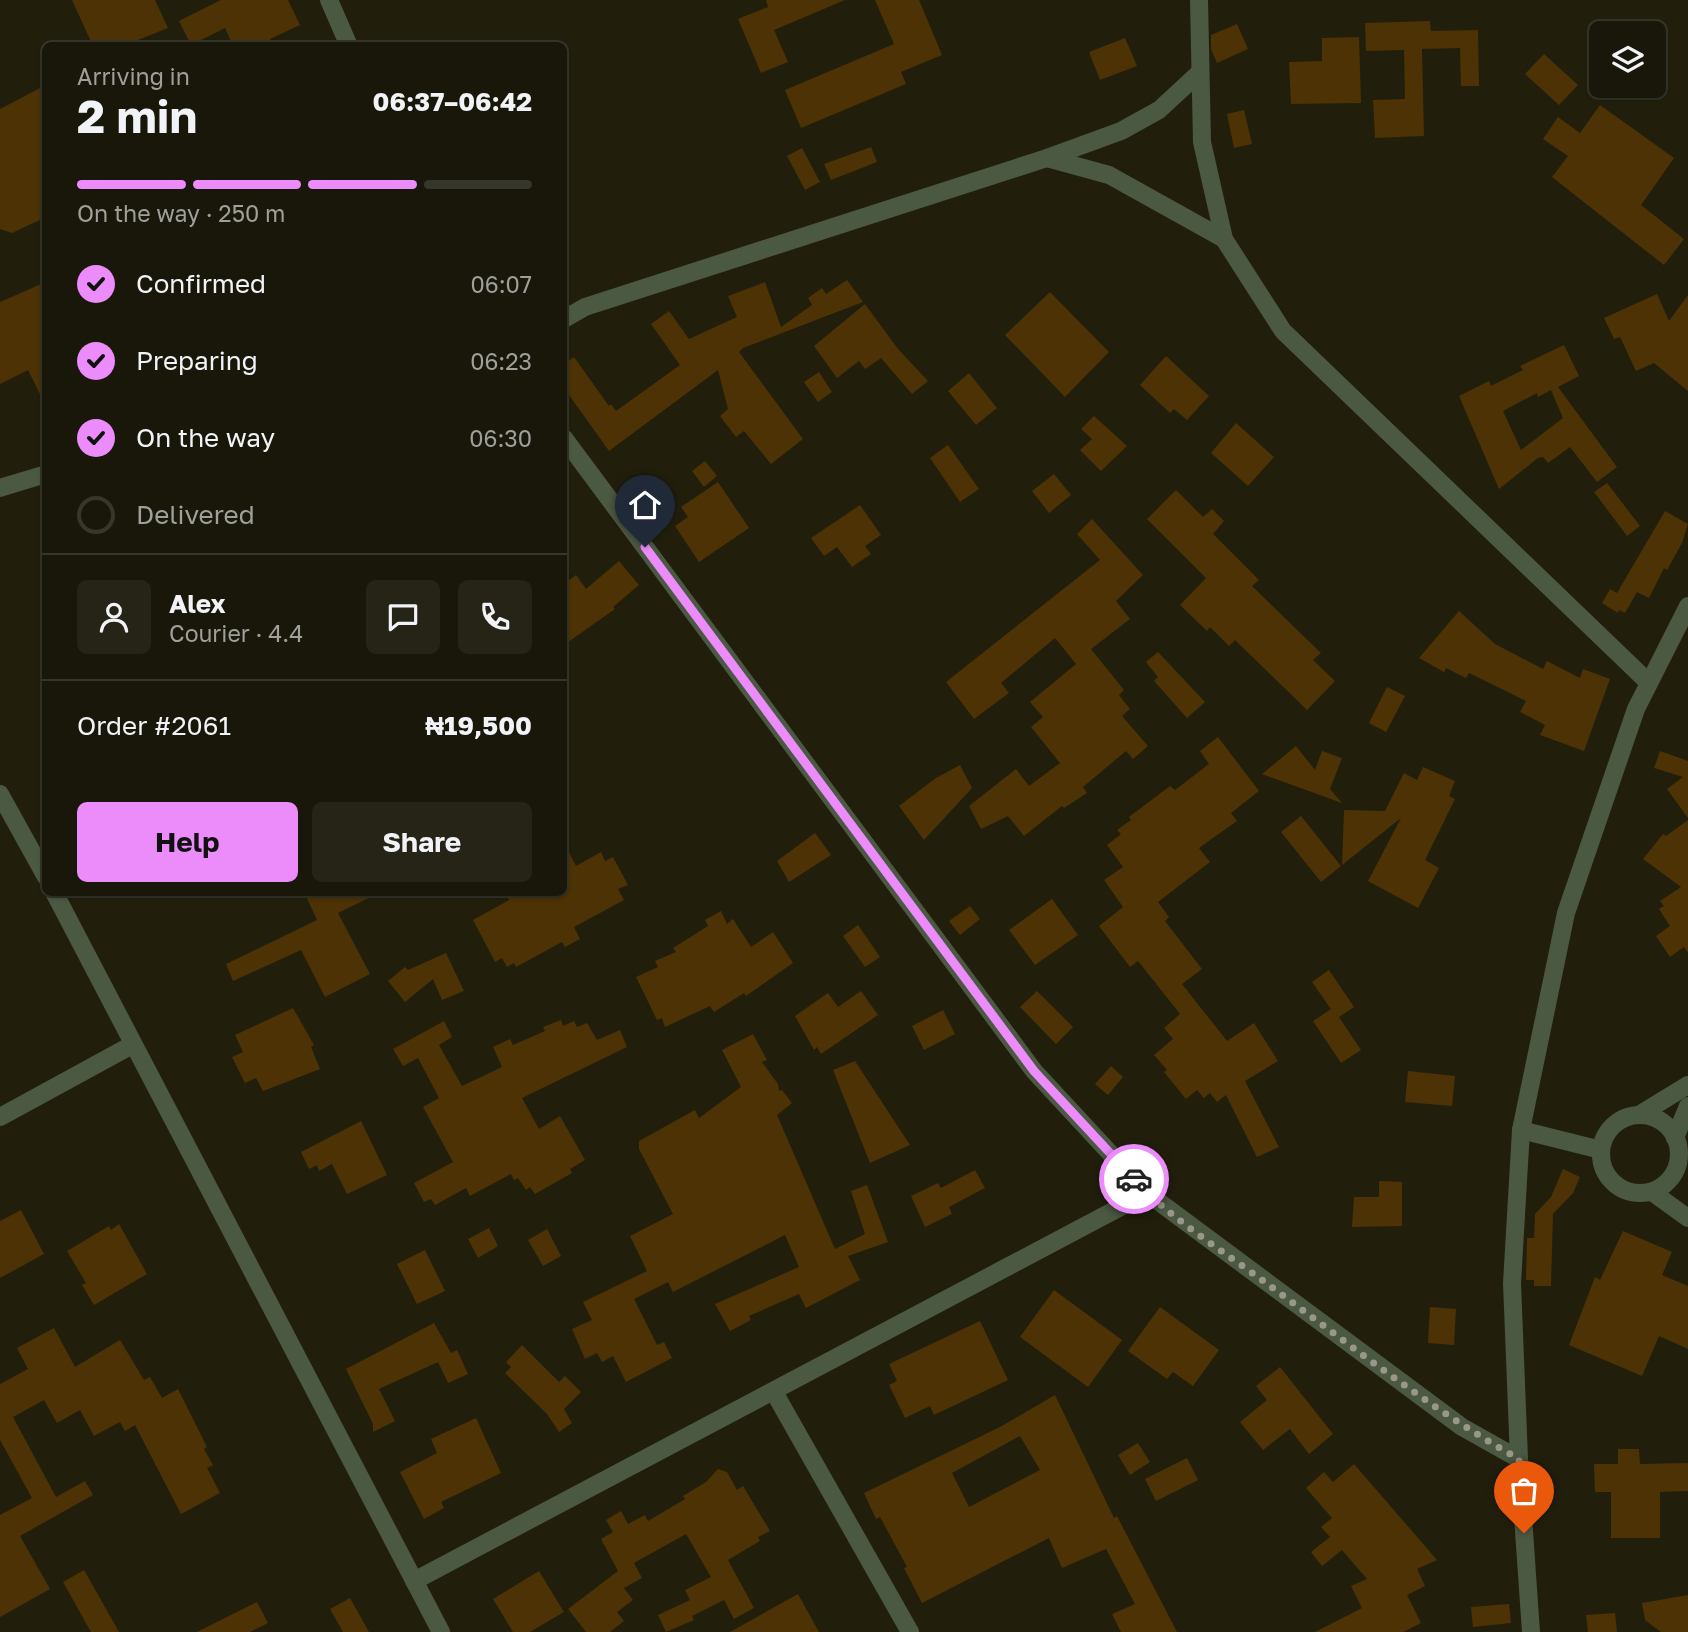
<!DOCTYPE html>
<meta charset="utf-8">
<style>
body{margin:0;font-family:"Golos Text",sans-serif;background:#262417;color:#f1f3f6;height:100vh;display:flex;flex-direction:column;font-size:26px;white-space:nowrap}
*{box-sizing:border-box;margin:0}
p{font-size:23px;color:#9f9f9c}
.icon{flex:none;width:38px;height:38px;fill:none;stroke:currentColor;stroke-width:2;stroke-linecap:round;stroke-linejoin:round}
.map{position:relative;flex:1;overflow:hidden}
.details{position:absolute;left:42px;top:42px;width:525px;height:854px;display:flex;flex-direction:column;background:#191709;border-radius:10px;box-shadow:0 2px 5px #0004,0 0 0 2px #37362a}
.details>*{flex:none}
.fabs{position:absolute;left:1589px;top:21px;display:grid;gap:14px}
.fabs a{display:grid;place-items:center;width:77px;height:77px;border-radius:10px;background:#191709;box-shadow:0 2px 5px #0004,0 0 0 2px #37362a;font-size:35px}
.pin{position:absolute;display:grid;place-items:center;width:60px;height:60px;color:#fff;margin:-72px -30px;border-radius:50% 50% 50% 0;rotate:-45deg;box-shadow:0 0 7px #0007}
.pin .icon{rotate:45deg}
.courier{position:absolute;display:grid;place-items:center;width:70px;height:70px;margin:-35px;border:5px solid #ec8cfb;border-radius:50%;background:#fff;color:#222;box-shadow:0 2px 9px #0007}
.headline em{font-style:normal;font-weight:700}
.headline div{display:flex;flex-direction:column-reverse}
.headline{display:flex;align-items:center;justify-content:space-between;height:119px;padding:0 35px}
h1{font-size:46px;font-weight:700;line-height:52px}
.bar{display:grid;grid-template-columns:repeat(4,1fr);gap:10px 7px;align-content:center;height:84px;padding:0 35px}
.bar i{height:9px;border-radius:5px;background:#37362a}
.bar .active{background:#ec8cfb}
.bar p{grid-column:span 4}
.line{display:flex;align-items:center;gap:18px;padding:0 35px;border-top:2px solid #37362a}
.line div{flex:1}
.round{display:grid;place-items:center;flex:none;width:74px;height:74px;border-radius:10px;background:#262417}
ol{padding:0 35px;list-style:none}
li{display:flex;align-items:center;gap:21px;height:77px}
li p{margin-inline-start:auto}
li .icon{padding:7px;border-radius:50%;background:#ec8cfb;color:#111;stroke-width:4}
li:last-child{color:#9f9f9c}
li i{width:38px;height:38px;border:4px solid #37362a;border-radius:50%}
.cta{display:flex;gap:14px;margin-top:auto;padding:14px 35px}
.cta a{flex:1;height:80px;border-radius:10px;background:#ec8cfb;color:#111;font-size:28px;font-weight:700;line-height:80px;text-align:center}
.cta a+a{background:#262417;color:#f1f3f6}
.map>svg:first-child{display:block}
</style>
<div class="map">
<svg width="1688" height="1632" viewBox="0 0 1688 1632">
<rect width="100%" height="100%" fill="#211f0c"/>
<g fill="#4c3204" fill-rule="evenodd">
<path d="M72 0H155L168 28 133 42 134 46H93Z"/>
<path d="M221 0H288L300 25 270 39 274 46H233L225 28 191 45 179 21Z"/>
<path d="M766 0H845L774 30 788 62 761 73 738 19 768 7Z"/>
<path d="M875 0H919L942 55 901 72 906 84 801 128 785 90 894 44Z"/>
<path d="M1430 21 1431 31 1478 30 1479 86H1461L1460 48 1422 49 1424 136 1375 138 1373 100 1405 99 1404 50 1366 51 1365 23Z"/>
<path d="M1237 24 1248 49 1217 63 1211 49V35Z"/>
<path d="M1359 37 1361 103 1291 104 1289 62 1322 61V38Z"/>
<path d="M1125 38 1137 66 1100 80 1089 52Z"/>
<path d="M1544 54 1578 85 1559 105 1525 74Z"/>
<path d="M46 85V217L12 233 0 229V109Z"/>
<path d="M1600 105 1674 158 1641 205 1684 239 1664 265 1552 177 1568 156 1543 139 1558 117 1580 133Z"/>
<path d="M1244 110 1252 144 1234 148 1227 114Z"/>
<path d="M871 147 877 162 831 180 824 164Z"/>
<path d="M802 148 820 182 805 190 787 156Z"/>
<path d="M847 280 863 302 743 348 739 352 803 439 771 464 744 431 736 437 720 416 728 409 718 370 609 451 564 388V364L574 357 609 406 611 404 616 411 680 365 651 324 669 311 689 339 737 317 728 296 765 282 781 327 812 305 808 298 822 288 826 294Z"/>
<path d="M46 282V406L28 370 0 384V302Z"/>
<path d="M1050 292 1109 352 1065 397 1005 335Z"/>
<path d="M1657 294 1669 321 1688 295V391L1654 363 1636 371 1620 337 1614 339 1604 318Z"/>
<path d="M865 304 898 349 928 381 912 394 881 358 865 369 859 361 837 378 814 346Z"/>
<path d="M1564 345 1579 376 1558 387 1617 467 1597 482 1570 447 1548 463 1543 457 1538 458 1499 489 1459 396 1489 381 1491 386 1523 370 1520 366ZM1551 390 1563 418 1521 450 1503 411 1537 393 1538 397Z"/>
<path d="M1166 356 1209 396 1187 420 1174 409 1170 413 1140 385Z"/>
<path d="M819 372 832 392 818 402 804 382Z"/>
<path d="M969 373 997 408 976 425 948 391Z"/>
<path d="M1094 416 1127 446 1101 471 1080 450 1092 439 1081 429Z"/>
<path d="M1236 423 1274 457 1248 486 1211 453Z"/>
<path d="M948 445 979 489 960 502 930 458Z"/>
<path d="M705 461 717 476 704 487 692 471Z"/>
<path d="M1054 474 1071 495 1049 513 1032 491Z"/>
<path d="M718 482 749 528 699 562 675 526 688 517 681 507Z"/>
<path d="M1607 483 1640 526 1627 536 1594 492Z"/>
<path d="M1176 490 1203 517 1212 509 1224 521 1213 534 1259 580 1252 586 1321 653 1313 660 1335 681 1307 710 1235 640 1229 646 1210 627 1207 631 1180 605 1206 578 1147 519Z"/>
<path d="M860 505 881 535 865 546 871 554 852 567 837 547 824 556 811 538Z"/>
<path d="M1665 511 1688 524 1682 543 1667 570 1664 568 1649 598 1637 592 1625 613 1619 610 1618 613 1602 603 1610 589 1617 593Z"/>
<path d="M1092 519 1143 575 1116 601 1130 619 1091 649 1124 690 1119 695 1130 709 1122 716 1148 746 1133 759 1126 751 1083 787 1087 793 1064 808 1062 806 1024 836 1008 816 981 829 969 806 1016 769 1029 786 1060 763 1031 727 1043 717 1030 702 1076 664 1055 638 1001 683 1009 693 974 719 946 682 1100 560 1077 534Z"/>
<path d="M619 561 639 585 613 607 615 609 564 645V584L576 575 586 589Z"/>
<path d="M1459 611 1495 644 1543 669 1547 661 1580 678 1583 669 1610 679 1584 751 1540 735 1545 725 1520 712 1526 701 1469 673 1466 678 1446 668 1444 672 1419 658Z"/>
<path d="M1158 652 1205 702 1187 718 1154 681 1158 677 1146 662Z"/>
<path d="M1387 687 1405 696 1386 732 1369 723Z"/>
<path d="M1218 737 1259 791 1231 813 1237 821 1199 848 1210 862 1158 902 1169 917 1165 921 1202 969 1182 984 1227 1041 1254 1023 1278 1061 1245 1081 1279 1147 1257 1157 1226 1095 1217 1102 1210 1093 1204 1098 1197 1090 1186 1099 1164 1072 1167 1070 1154 1055 1173 1039 1164 1028 1180 1014 1138 961 1130 967 1099 926 1123 907 1104 880 1123 867 1107 845 1121 834 1117 830 1131 820 1129 817 1170 786 1175 790 1209 764 1200 751Z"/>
<path d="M1296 746 1315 770 1322 751 1342 758 1330 789 1342 803 1262 774Z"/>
<path d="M1660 751 1688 761V818L1667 789 1683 777 1654 768Z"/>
<path d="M960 765 972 788 924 840 899 806 936 778Z"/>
<path d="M1423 767 1455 781 1449 796 1455 799 1425 860 1439 868 1418 908 1368 881 1401 818 1342 865 1344 810 1385 811 1404 773 1417 780Z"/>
<path d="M1301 816 1341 866 1321 882 1281 832Z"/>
<path d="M1688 820V953L1684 947 1670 957 1656 936 1670 926 1659 909 1664 906 1660 901 1681 887 1643 859 1663 834 1666 836Z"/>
<path d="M815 833 831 855 789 882 777 861Z"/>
<path d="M564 843 576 866 601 852 605 861 613 857 628 885 618 889 624 900 574 927 580 939 565 947 562 942 516 967 514 963 507 967 502 958 495 962 473 920 509 900 505 892H564Z"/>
<path d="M304 892H381L338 913 370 974 325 997 301 950 233 981 226 964 317 920Z"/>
<path d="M1052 899 1078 935 1035 965 1009 930Z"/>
<path d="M970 906 980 919 960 935 949 921Z"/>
<path d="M721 911 727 924 733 919 751 947 773 932 793 963 746 996 744 993 714 1012 710 1006 665 1027 662 1018 657 1020 636 977 658 967 655 961 676 952 673 948 708 926 705 920Z"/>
<path d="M858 925 880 957 865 967 843 936Z"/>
<path d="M446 953 464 991 442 1000 433 979 405 1002 388 981 405 967 408 970Z"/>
<path d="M1329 970 1354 1007 1339 1017 1361 1050 1341 1063 1313 1021 1331 1009 1312 982Z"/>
<path d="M861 991 878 1015 821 1054 817 1047 814 1050 795 1016 828 993 838 1007Z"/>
<path d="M1037 991 1073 1027 1056 1044 1020 1007Z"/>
<path d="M293 1008 314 1045 311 1047 320 1069 263 1091 256 1078 245 1083 232 1057 243 1052 235 1035Z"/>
<path d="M943 1010 955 1034 924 1050 912 1026Z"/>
<path d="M561 1020 563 1026 574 1021 577 1027 587 1023 597 1040 620 1030 627 1047 522 1098 539 1129 560 1116 585 1160 570 1169 572 1173 535 1194 530 1187 526 1190 518 1178 514 1180 511 1174 470 1196 466 1188 435 1205 431 1199 424 1202 414 1183 453 1162 423 1107 439 1098 418 1058 403 1066 393 1049 444 1021 452 1037 439 1045 462 1086 502 1067 493 1047 510 1039 513 1045 545 1031 543 1027Z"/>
<path d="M753 1034 767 1060 762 1062 778 1084 779 1091 782 1090 792 1103 777 1115 835 1249 865 1234 851 1191 867 1185 888 1242 848 1256 860 1280 806 1308 799 1294 749 1316 751 1320 730 1331 715 1304 799 1267 785 1235 673 1292 668 1282 634 1299 657 1345 664 1342 672 1358 626 1382 613 1356 602 1362 597 1353 585 1359 572 1329 592 1320 583 1302 647 1271 630 1236 673 1214 639 1149V1141L695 1110 699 1118 741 1087 722 1050Z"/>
<path d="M855 1061 910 1145 870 1163 833 1070Z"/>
<path d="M1111 1066 1123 1077 1108 1095 1095 1084Z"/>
<path d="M1408 1071 1455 1076 1452 1106 1405 1102Z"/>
<path d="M361 1121 387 1175 347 1194 332 1164 319 1171 317 1165 309 1169 301 1152Z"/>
<path d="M1563 1169 1580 1177 1573 1193 1553 1214 1551 1286H1534V1280H1526L1527 1238H1534L1535 1214 1551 1197Z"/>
<path d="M975 1170 985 1188 949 1207 952 1214 925 1227 911 1196 938 1183 941 1188Z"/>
<path d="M1379 1181 1402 1182V1226L1352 1227 1354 1197H1379Z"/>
<path d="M21 1210 44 1254 0 1278V1221Z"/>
<path d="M119 1224 147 1274 94 1305 82 1285 86 1283 67 1251 109 1226 111 1230Z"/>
<path d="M489 1228 498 1246 478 1258 468 1239Z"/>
<path d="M547 1229 561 1256 543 1266 528 1240Z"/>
<path d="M1623 1231 1672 1252 1662 1275 1688 1286V1349L1659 1336 1642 1376 1569 1345 1595 1277 1600 1280Z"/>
<path d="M425 1250 445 1291 417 1304 397 1264Z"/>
<path d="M1054 1290 1122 1340 1088 1387 1020 1337Z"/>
<path d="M1160 1307 1219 1350 1193 1386 1173 1372 1167 1379 1128 1351Z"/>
<path d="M1430 1307 1456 1309 1454 1345 1428 1343Z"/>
<path d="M980 1321 1008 1380 934 1415 930 1406 905 1418 889 1385 897 1381 889 1364Z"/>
<path d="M434 1323 451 1353 457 1350 468 1374 448 1383 438 1362 379 1389 395 1421 373 1432V1424L346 1369Z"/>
<path d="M54 1328 75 1367 120 1340 144 1380 150 1377 162 1398 178 1389 207 1447 204 1449 213 1465 207 1468 220 1493 181 1514 135 1425 125 1431 120 1422 94 1436 80 1410 57 1423 44 1400 13 1417 56 1497 85 1481 93 1495 20 1536 50 1589 0 1617V1515L32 1498 0 1440V1384L28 1369 17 1348Z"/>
<path d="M522 1345 559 1382 565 1376 581 1392 564 1409 572 1423 559 1432 547 1414 505 1373 511 1367 506 1362Z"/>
<path d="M1280 1367 1333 1434 1309 1454 1290 1429 1263 1450 1240 1422 1267 1400 1256 1386Z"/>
<path d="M1055 1395 1114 1518 1117 1516 1177 1632H1121L1112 1614 1135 1604 1106 1549 1062 1568 1049 1538 922 1603 904 1568 907 1567 880 1517 876 1519 864 1493 1000 1427ZM1020 1436 1040 1470 969 1507 952 1473Z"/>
<path d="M476 1418 501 1473 441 1502 444 1508 424 1519 400 1472 437 1453 431 1439Z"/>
<path d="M1138 1443 1150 1462 1130 1475 1118 1455Z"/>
<path d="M1618 1449H1639L1640 1464 1688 1463V1491L1660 1492V1538H1611V1492H1595L1594 1464H1618Z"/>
<path d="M1187 1458 1198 1480 1156 1501 1145 1479Z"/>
<path d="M1354 1464 1437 1560 1417 1569 1425 1586 1407 1595 1421 1623 1403 1632H1315L1362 1608 1351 1586 1367 1579 1342 1550 1322 1566 1311 1552 1330 1537 1321 1527 1332 1518 1306 1488 1324 1472 1333 1482Z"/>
<path d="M718 1469 727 1472 737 1490 743 1486 770 1531 758 1537 760 1541 728 1560 754 1608 734 1619 724 1600 692 1616 694 1620 666 1632 658 1615 690 1600 685 1590 711 1577 686 1534 634 1563 642 1578 624 1588 633 1600 617 1612 624 1621 610 1632H586L568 1609 618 1571 601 1539 613 1532 606 1520 621 1511 628 1524 645 1515 648 1521 685 1499 683 1496 706 1482Z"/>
<path d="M84 1570 119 1632H91L63 1582Z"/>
<path d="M539 1571 564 1612 530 1632H513L493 1599Z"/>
<path d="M798 1594 819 1632H730Z"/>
<path d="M1688 1595V1632H1661L1645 1620 1642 1603Z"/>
<path d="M350 1598 369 1632H343L330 1609Z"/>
<path d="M257 1602 268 1623 250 1632H197Z"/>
<path d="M1509 1604 1511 1623 1473 1627 1471 1607Z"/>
<path d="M1615 1613 1617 1632H1588L1586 1615Z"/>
</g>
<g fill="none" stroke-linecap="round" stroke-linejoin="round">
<g stroke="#4b5842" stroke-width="18">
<path d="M329 0 349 46"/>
<path d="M1199 0 1202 142 1224 239 1283 331 1648 682"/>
<path d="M1047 158 1109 175 1224 239"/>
<path d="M564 319 585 307 1047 158 1121 131 1159 110 1199 73"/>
<path d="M564 438 1034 1071 1147 1193 1462 1427 1519 1459"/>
<path d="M0 488 46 474"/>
<path d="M1639 1115 1688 1085"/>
<circle cx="1640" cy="1154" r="39"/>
<path d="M0 1117 132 1045"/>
<path d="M1521 1130 1601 1150"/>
<path d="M1675 1138 1688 1106"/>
<path d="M1652 1192 1688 1218"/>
<path d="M774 1392 910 1632"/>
<path d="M414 1581 1147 1193"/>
</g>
<g stroke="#4b5842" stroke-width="18">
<path d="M0 794 46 877"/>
<path d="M54 892 441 1632"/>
<path d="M1531 1632 1519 1459 1512 1283 1521 1130 1566 913 1636 709 1688 606"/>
</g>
</g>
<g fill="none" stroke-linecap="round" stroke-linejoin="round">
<path stroke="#999789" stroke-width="7" stroke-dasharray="0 12.6" d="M1134 1179C1173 1221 1226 1253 1273 1288 1353 1347 1432 1410 1519 1459L1524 1533"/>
<path stroke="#ec8cfb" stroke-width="9" d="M645 547 1034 1071 1134 1179"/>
</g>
</svg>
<div class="fabs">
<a><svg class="icon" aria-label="layers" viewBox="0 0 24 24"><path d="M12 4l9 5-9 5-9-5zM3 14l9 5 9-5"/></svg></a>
</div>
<div class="pin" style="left:1524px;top:1533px;background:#ea580c"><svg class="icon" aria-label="bag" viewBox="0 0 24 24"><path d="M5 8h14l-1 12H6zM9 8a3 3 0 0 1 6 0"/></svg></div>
<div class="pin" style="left:645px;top:547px;background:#1f2937"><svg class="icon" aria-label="home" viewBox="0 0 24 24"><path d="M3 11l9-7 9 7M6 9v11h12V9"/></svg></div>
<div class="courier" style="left:1134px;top:1179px"><svg class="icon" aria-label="car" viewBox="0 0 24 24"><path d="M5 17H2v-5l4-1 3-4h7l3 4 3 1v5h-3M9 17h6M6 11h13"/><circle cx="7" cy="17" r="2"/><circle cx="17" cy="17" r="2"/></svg></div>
<section class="details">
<div class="headline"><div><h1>2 min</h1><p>Arriving in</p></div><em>06:37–06:42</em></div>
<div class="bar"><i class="active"></i><i class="active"></i><i class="active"></i><i></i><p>On the way · 250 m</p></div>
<ol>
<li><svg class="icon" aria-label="check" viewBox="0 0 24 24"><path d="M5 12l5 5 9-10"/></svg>Confirmed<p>06:07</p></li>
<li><svg class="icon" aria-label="check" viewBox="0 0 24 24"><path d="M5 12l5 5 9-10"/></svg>Preparing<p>06:23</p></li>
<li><svg class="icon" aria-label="check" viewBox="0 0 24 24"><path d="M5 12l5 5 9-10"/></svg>On the way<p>06:30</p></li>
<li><i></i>Delivered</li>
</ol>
<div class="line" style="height:126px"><a class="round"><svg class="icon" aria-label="person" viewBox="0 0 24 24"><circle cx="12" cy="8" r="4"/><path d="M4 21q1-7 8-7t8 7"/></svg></a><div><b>Alex</b><p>Courier · 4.4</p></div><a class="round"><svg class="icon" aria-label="chat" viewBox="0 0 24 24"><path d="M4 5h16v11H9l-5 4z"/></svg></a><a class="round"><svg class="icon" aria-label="phone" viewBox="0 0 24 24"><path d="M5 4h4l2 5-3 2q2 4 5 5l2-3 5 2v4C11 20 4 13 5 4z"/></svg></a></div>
<div class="line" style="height:91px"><div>Order #2061</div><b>₦19,500</b></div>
<div class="cta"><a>Help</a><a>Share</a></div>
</section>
</div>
